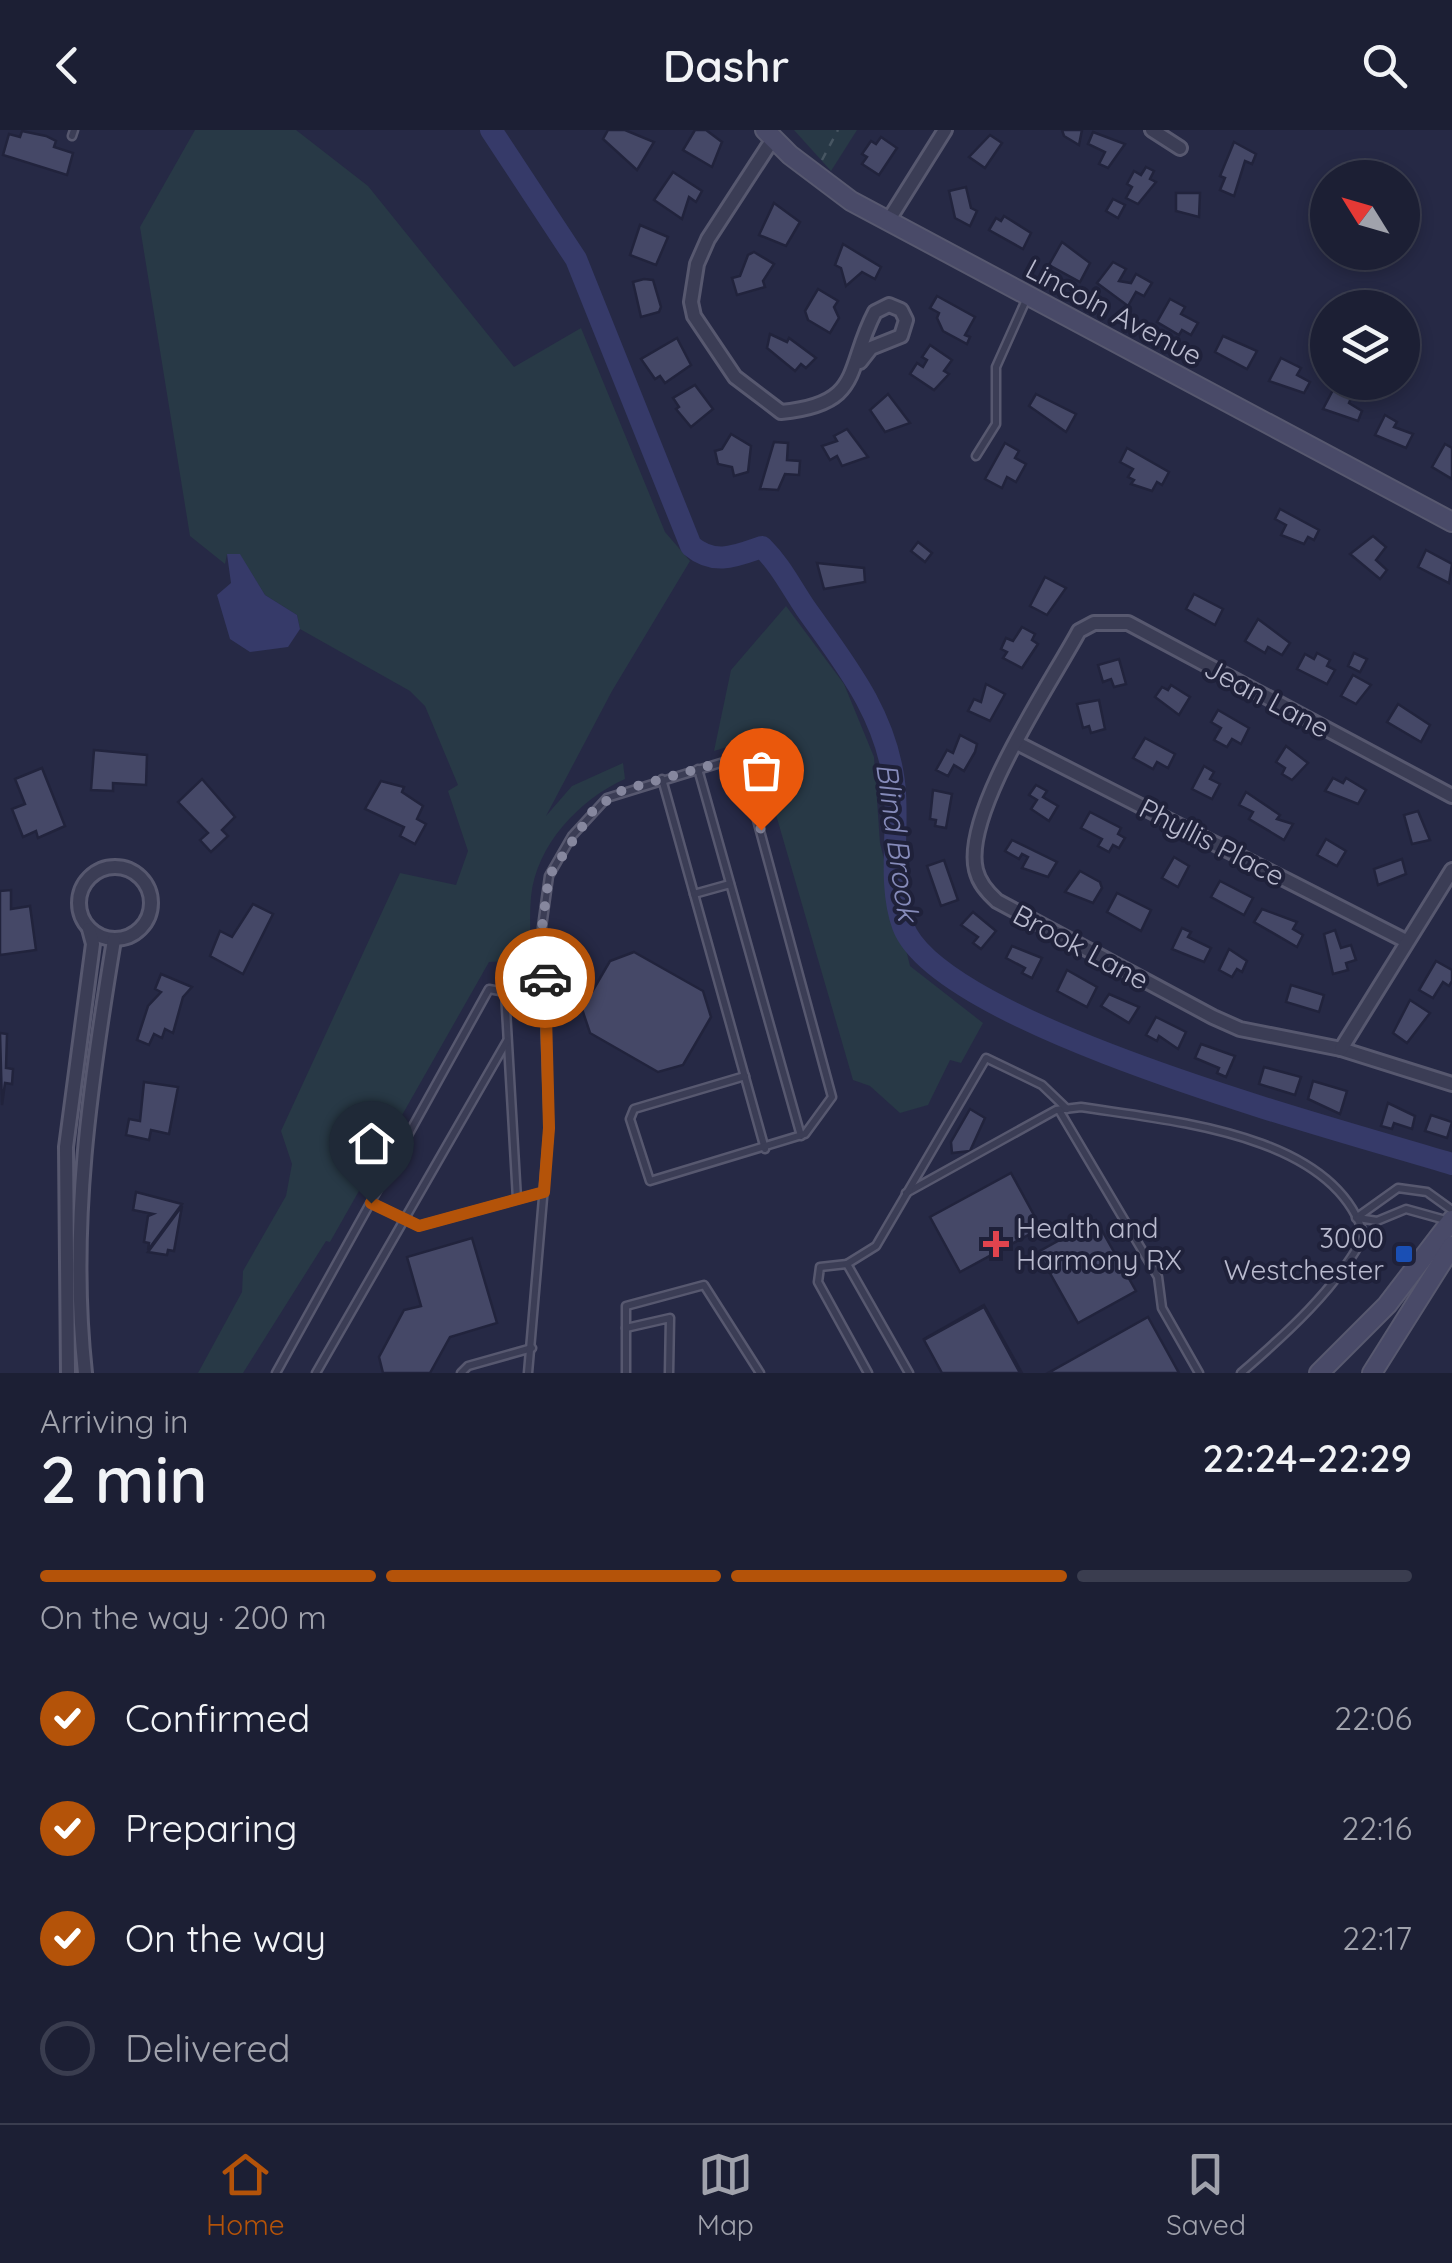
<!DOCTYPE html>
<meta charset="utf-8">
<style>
body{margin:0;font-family:Quicksand,sans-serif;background:#292c40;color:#f1f3f6;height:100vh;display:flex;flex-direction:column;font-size:38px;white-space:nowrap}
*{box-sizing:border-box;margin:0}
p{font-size:32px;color:#a0a2ac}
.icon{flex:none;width:55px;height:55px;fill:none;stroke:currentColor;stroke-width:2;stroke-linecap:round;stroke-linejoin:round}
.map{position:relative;height:1243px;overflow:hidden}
.sheet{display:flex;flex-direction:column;background:#1c1f34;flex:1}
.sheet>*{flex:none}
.needle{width:65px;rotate:307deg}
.controls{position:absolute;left:1310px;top:30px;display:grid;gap:20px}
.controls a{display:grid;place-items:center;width:110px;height:110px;border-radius:50%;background:#1c1f34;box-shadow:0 5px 15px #0003,0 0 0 2px #3a3d4f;font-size:50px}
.pin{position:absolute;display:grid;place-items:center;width:85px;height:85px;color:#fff;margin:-102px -42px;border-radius:50% 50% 50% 0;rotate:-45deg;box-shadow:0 0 10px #0007}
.pin .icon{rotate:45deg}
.courier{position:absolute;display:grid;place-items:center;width:100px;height:100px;margin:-50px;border:8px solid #b45309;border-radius:50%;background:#fff;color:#222;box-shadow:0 2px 12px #0007}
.summary em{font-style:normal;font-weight:600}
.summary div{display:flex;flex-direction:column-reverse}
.summary{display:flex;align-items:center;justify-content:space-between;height:170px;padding:0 40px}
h1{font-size:65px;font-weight:600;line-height:75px}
.bar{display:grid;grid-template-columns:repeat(4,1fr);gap:15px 10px;align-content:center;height:120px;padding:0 40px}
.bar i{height:12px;border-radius:8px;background:#3a3d4f}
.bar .on{background:#b45309}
.bar p{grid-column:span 4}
ol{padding:0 40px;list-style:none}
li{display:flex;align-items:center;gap:30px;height:110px}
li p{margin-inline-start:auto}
li .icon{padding:10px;border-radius:50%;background:#b45309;color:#fff;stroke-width:4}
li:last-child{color:#a0a2ac}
li i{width:55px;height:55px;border:5px solid #3a3d4f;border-radius:50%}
header{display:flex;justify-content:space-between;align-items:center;height:130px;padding:0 40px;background:#1c1f34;font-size:45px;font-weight:600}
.menu{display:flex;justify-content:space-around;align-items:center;height:140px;border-top:2px solid #3a3d4f;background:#1c1f34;font-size:28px;color:#a0a2ac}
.menu a{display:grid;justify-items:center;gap:5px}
.menu .on{color:#b45309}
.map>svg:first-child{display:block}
</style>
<header><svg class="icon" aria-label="back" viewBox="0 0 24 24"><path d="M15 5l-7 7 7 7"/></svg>Dashr<svg class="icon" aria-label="search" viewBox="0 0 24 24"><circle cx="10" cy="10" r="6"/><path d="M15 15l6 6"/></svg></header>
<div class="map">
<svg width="1452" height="1243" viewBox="0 0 1452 1243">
<rect width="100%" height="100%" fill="#262945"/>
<g fill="#283946">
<path d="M195 0H296L368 56 514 237 581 198 665 402 690 431 612 561 546 686 572 656 623 633 625 649C580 669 536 715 531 767 529 788 531 810 531 830L489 832 330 1112 326 1111 243 1243H198L242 1162 243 1141 286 1066 292 1034 281 1001 400 743 456 755 468 721 448 661 458 655 425 576 410 561 300 499 297 485 265 465 240 425 227 424 225 434 190 406 140 97Z"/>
<path d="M794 0H857L831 41Z"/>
<path d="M786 476 844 554 874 627 880 713 910 836 983 893 961 933 950 930 928 975 900 983 870 956 853 950 754 609 714 621 731 540Z"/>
</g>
<path fill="#363a69" d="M227 424H240L265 465 297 485 300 499 288 517 250 522 230 509 217 465 231 453Z"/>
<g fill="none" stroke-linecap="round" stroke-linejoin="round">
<path stroke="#363a69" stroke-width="22" d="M491 0 576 129 691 416C715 436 736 426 762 417 781 436 791 457 806 479 845 534 885 583 894 652 900 699 887 752 903 796 940 896 1345 1001 1452 1034"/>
</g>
<g fill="#454867" stroke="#21233c" stroke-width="2.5">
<path d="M608 0H625L654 12 637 40 603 9Z"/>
<path d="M695 0H706L722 12 712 37 683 20Z"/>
<path d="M1062 0H1082L1079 15 1064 6Z"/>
<path d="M22 1 46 6 56 11 54 17 73 23 67 45 3 25 9 4 20 7Z"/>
<path d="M1093 2 1125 14 1108 38 1099 34 1105 22 1088 14Z"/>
<path d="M990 5 1002 13 985 38 969 27Z"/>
<path d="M881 7 897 18 879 45 862 34 867 27 862 24 871 11 876 14Z"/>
<path d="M1234 12 1256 24 1252 34 1245 31 1234 66 1220 60 1225 48 1220 46Z"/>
<path d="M1146 37 1154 41 1150 49 1156 52 1138 74 1126 68 1132 57 1127 54 1134 41 1141 45Z"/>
<path d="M673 42 702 61 696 72 689 67 682 89 654 70Z"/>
<path d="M966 57 971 78 977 81 970 96 955 88 949 61Z"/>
<path d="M1176 63H1200L1199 87 1176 81Z"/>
<path d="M1113 69 1125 75 1118 88 1106 81Z"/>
<path d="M774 73 800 92 786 116 759 105Z"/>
<path d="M1004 86 1031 103 1023 119 989 100 996 88 1001 91Z"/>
<path d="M640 95 668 107 656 135 630 125Z"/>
<path d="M1062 112 1090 133 1080 152 1049 135Z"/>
<path d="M843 114 881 137 875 149 862 142 846 156 841 138 835 135Z"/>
<path d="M754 122 774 134 763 151 765 157 737 165 732 148 740 146 748 125Z"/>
<path d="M1113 132 1126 139 1119 151 1131 153 1136 144 1152 153 1144 166 1136 162 1128 176 1097 153Z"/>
<path d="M644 149 653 150 661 177 659 182 641 187 633 152Z"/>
<path d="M818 159 838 171 834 177 839 188 830 203 808 190 805 181Z"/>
<path d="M937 166 975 187 965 205 970 207 967 214 943 201 937 188 939 183 930 178Z"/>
<path d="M1170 169 1185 177 1181 184 1198 193 1191 205 1182 200 1179 205 1157 192Z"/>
<path d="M770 204 787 212 789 208 816 228 806 238 801 234 795 241 767 218Z"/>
<path d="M1223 206 1257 221 1247 239 1215 222Z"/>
<path d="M677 208 691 235 665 253 660 246 655 249 641 229Z"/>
<path d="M930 215 952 230 944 241 949 244 934 260 910 244 917 233 923 237 927 230 922 227Z"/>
<path d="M1281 228 1301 238 1297 245 1310 252 1304 263 1269 251Z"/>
<path d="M695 255 713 279 691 297 676 279 679 277 673 268Z"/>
<path d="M1334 258 1352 266 1349 273 1362 281 1358 291 1323 279Z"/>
<path d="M888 264 910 293 885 302 870 280Z"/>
<path d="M1036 264 1076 284 1066 302 1029 276Z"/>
<path d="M1385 285 1397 292 1394 297 1413 304 1406 318 1375 305Z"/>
<path d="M847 299 868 327 842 336 837 326 830 330 822 316 837 311 834 306Z"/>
<path d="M731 304 751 316 748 342 734 346 732 337 718 334 715 321 722 319Z"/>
<path d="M774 312 788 313 787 330 800 331 799 345 785 344 778 360 760 359Z"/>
<path d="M1005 313 1019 321 1015 328 1026 334 1016 352 1007 347 1002 358 985 349Z"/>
<path d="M1445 314 1452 318V349L1432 337Z"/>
<path d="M1127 318 1169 342 1162 355 1157 352 1152 361 1131 354 1134 350 1128 347 1133 339 1120 332Z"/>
<path d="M1280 379 1319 400 1314 410 1308 407 1304 414 1281 405 1286 395 1275 389Z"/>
<path d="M1373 406 1386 417 1376 430 1387 440 1380 449 1350 424Z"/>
<path d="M918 412 932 423 925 432 911 421Z"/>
<path d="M1426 420 1452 434 1449 453 1418 437Z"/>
<path d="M817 433 864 438 865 452 824 459Z"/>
<path d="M1045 447 1066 458 1047 485 1030 476Z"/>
<path d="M1194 464 1223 479 1215 495 1186 479Z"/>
<path d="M1258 489 1290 513 1282 525 1268 517 1265 523 1245 511Z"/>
<path d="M1022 497 1035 504 1032 510 1038 514 1022 538 1003 528 1007 522 1001 519 1006 508 1013 511Z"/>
<path d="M1317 523 1330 530 1327 536 1335 540 1327 554 1297 539 1305 524 1314 529Z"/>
<path d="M1354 523 1367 529 1360 542 1348 536Z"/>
<path d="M1119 529 1126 554 1114 557 1111 549 1103 552 1098 535Z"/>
<path d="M1353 545 1371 555 1356 574 1341 566Z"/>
<path d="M986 554 1005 564 990 591 968 581 974 569 981 572Z"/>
<path d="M1171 555 1190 567 1179 585 1155 567 1162 557 1168 560Z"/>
<path d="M1099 570 1105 599 1091 603 1089 596 1083 598 1077 574Z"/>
<path d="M1398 574 1430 595 1421 612 1387 592Z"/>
<path d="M1218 580 1249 598 1241 614 1232 609 1227 617 1214 610 1221 598 1211 592Z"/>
<path d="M960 605 977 614 975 622 964 641 954 635 948 646 936 640 947 620 953 623Z"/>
<path d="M1145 608 1175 624 1168 638 1157 632 1153 639 1133 628Z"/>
<path d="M1286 616 1308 633 1292 650 1282 644 1285 638 1276 632Z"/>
<path d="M94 620 147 625 146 655 113 653V661L91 660Z"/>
<path d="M1204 636 1214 642 1210 649 1220 654 1212 669 1192 659Z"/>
<path d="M42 638 65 696 38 708 36 701 23 707 12 679 25 674 15 649Z"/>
<path d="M1333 648 1343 653 1346 648 1366 660 1358 674 1325 661Z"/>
<path d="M202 649 235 687 222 700 228 706 211 722 200 710 208 703 178 672Z"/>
<path d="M381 651 404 657 402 662 423 676 417 689 426 694 415 714 400 706 404 697 365 679Z"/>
<path d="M1036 655 1047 661 1043 667 1058 676 1049 691 1031 679 1037 670 1029 665Z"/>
<path d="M933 660 952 664 946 698 935 696 936 690 930 689Z"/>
<path d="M1246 662 1280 685 1277 689 1293 694 1284 710 1249 689 1253 682 1239 675Z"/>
<path d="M1418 681 1430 710 1412 714 1404 685Z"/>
<path d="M1090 682 1121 698 1118 704 1125 708 1119 718 1113 715 1109 722 1098 716 1102 709 1081 698Z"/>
<path d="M1326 709 1346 721 1337 736 1317 725Z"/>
<path d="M1012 710 1057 732 1048 747 1022 738 1028 727 1022 724 1019 729 1005 721Z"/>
<path d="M1174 727 1189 736 1178 757 1162 748Z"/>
<path d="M1402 729 1406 744 1378 755 1374 739Z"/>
<path d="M944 730 958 770 941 776 927 736Z"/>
<path d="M1080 741 1100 752 1102 758 1093 773 1065 762Z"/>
<path d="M1220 751 1253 768 1244 785 1211 767Z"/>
<path d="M11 760V779L30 776 36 820 0 825V761Z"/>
<path d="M1117 763 1151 780 1141 801 1107 782Z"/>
<path d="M253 774 273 784 243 844 210 826 220 801 232 807Z"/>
<path d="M1262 779 1297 792 1293 799 1303 805 1297 817 1254 792Z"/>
<path d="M973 782 996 801 981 819 973 813 978 807 961 795Z"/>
<path d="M1182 798 1191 802 1188 807 1211 818 1204 832 1172 819Z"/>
<path d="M1335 800 1341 818 1351 815 1356 830 1346 833 1348 840 1333 844 1324 804Z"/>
<path d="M1012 816 1042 828 1032 848 1022 843 1025 838 1006 828Z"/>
<path d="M1229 819 1247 831 1242 842 1237 839 1232 847 1219 840Z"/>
<path d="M634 822 703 861 711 887 683 935 658 942 590 903 582 879 610 831Z"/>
<path d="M1436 831 1452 840V851L1449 856 1443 852 1433 868 1419 860Z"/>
<path d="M1067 840 1097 857 1087 877 1057 861Z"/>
<path d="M161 844 192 857 183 867 173 903 165 899 162 908 154 904 149 915 137 910 148 876 161 862 155 859Z"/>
<path d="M1291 855 1324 865 1319 882 1286 872Z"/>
<path d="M1109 864 1139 877 1129 893 1101 876Z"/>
<path d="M1410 870 1430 883 1407 913 1393 903Z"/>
<path d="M1156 887 1186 902 1178 919 1159 906 1157 911 1146 905Z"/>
<path d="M0 903 7 904 6 938 13 939 12 954 5 953 2 975Z"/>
<path d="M1201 914 1235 926 1226 947 1217 943 1219 938 1195 928Z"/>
<path d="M1264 937 1301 947 1295 965 1259 954Z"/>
<path d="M1313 951 1347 961 1340 984 1308 969Z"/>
<path d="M144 952 178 957 169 1004 151 1000 149 1010 126 1005 129 989 140 991Z"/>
<path d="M1388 973 1415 986 1412 999 1394 993 1392 999 1381 996Z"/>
<path d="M970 979 985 988 970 1021 952 1023 951 1012Z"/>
<path d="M1431 985 1452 992 1447 1008 1425 1001Z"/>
<path d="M1011 1043 1041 1098 960 1142 930 1087Z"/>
<path d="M136 1062 182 1074 148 1120 149 1113 144 1112 148 1086 153 1084 133 1080Z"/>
<path d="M182 1076 174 1121 168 1120 167 1125 148 1122Z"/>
<path d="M1096 1090 1136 1161 1078 1193 1038 1122Z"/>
<path d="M472 1108 497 1193 450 1207 430 1243H383L379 1227 404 1180 421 1176 407 1127Z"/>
<path d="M984 1175 1022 1243H943L924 1209Z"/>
<path d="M984 1177 1020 1243H942L924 1210Z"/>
<path d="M1148 1187 1179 1243H1048Z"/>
</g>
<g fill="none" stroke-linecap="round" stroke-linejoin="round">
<defs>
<g id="lane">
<path d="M72 6 74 0"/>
<path d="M976 326 996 294V237L1026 170"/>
<path d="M698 639 801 1006"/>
<path d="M662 649 765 1019"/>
<path d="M694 764 730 754"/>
<path d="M1059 980 1158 1147 1162 1178 1199 1243"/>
<path d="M906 1063 1056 980 1081 977C1170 991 1335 1003 1364 1106 1336 1159 1286 1204 1241 1243"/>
<path d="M371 1073 419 1096 544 1062"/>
<path d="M1356 1088 1398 1058 1427 1062 1452 1080"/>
<path d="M1358 1088 1377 1091 1406 1079 1449 1091"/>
<path d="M847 1134 820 1137 818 1152 868 1243"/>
<path d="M626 1198 670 1188 669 1243"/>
<path d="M276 1243 489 859 505 862 517 1069"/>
<path d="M316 1243 507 911"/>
<path d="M461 1243 468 1236 532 1218"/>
<path d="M528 1243 549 998 542 797 549 746 572 706 607 668 740 627 832 967 805 1004 650 1051 630 989 634 979 745 946"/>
<path d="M626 1243V1176L704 1155 760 1243"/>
<path d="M909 1243 847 1134 876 1116 986 928 1042 955 1067 979"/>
</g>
<g id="street">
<path d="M1152 0 1180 18"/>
<path d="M773 9 708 109 697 134 691 172 694 186 735 247 781 282C864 274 845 239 875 182L889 175 901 180 906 190 901 206 871 218 860 232"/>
<path d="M888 91 945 0"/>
<path d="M1017 613 1406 811"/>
<path d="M1452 666 1128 493H1094L1079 501C1051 553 962 684 976 740 979 753 987 762 997 771L1213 887 1240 899 1341 919 1452 954"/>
<circle cx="115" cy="773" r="36"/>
<path d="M1341 919 1452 740"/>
<path d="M68 1243 66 1017 93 814 89 799"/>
<path d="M85 1243C69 1097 90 954 114 810"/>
</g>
<g id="secondary">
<path d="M765 0 790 25 851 71 1452 392"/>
<path d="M1319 1243 1387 1175 1452 1090"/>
<path d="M1372 1243 1452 1116"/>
</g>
</defs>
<use href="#lane" stroke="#57586f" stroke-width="11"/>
<use href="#street" stroke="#57586f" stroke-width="18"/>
<use href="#secondary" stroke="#57586f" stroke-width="22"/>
<path stroke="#475662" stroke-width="2.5" stroke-dasharray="8 8" stroke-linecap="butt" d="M822 30 838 0"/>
<use href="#lane" stroke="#3b3d55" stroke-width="6"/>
<use href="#street" stroke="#3b3d55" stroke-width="12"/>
<use href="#secondary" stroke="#494a68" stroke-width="18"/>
</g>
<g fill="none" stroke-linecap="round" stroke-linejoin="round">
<path stroke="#86879e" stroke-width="10" stroke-dasharray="0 18" d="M545 848 542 797 549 746 594 679 623 660 740 627 761 700"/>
<path stroke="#b45309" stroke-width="12" d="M371 1073 419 1096 544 1062 549 998 545 848"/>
</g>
<path fill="#e0444e" stroke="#1f213a" stroke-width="4" d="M991 1099h10v10h10v10h-10v10h-10v-10h-10v-10h10z"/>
<rect fill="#1a4fb4" stroke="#1f213a" stroke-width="4" x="1394" y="1114" width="20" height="20" rx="5"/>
<g text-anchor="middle" stroke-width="8" stroke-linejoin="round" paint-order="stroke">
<g font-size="28" fill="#b9bace" stroke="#1f213a">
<text transform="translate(1114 182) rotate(28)" y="10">Lincoln Avenue</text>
<text transform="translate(1267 568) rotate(28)" y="10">Jean Lane</text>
<text transform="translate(1212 712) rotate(27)" y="10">Phyllis Place</text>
<text transform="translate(1081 817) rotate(28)" y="10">Brook Lane</text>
</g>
<g font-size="28" fill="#b9bace" stroke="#1f213a" text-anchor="start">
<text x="1016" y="1108">Health and<tspan x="1016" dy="32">Harmony RX</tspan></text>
<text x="1384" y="1118" text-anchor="end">3000<tspan x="1384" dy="32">Westchester</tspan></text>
</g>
<g font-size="30" font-style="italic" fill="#868bba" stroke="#1f213a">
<text transform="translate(897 712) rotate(82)" y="10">Blind Brook</text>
</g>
</g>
</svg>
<div class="controls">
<a><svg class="needle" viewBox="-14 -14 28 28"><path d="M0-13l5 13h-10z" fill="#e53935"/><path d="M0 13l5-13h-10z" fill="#a0a2ac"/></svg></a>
<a><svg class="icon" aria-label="layers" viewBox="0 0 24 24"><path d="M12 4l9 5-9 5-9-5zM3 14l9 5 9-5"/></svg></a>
</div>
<div class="pin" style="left:761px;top:700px;background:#ea580c"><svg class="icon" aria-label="bag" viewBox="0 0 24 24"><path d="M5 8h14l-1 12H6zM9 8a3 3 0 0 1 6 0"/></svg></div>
<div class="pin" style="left:371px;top:1073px;background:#1f2937"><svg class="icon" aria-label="home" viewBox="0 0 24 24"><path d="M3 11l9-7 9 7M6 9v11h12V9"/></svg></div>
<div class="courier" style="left:545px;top:848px"><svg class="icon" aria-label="car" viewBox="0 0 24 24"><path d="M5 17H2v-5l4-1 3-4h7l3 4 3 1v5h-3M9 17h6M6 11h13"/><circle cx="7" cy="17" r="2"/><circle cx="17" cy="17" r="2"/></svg></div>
</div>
<section class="sheet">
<div class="summary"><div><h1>2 min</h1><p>Arriving in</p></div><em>22:24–22:29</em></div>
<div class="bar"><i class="on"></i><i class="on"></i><i class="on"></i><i></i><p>On the way · 200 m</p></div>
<ol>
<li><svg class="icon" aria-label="check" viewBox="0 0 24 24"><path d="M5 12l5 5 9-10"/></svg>Confirmed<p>22:06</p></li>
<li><svg class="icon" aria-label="check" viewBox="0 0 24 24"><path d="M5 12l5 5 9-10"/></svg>Preparing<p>22:16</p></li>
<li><svg class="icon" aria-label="check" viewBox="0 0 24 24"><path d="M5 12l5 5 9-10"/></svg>On the way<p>22:17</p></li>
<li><i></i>Delivered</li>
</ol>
</section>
<nav class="menu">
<a class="on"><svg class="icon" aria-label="home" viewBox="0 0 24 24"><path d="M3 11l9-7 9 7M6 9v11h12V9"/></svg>Home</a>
<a><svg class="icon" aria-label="map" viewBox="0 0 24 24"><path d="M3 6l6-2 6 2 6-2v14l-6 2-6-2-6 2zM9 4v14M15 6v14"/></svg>Map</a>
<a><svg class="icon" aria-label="saved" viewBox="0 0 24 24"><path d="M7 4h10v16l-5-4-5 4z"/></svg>Saved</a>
</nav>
